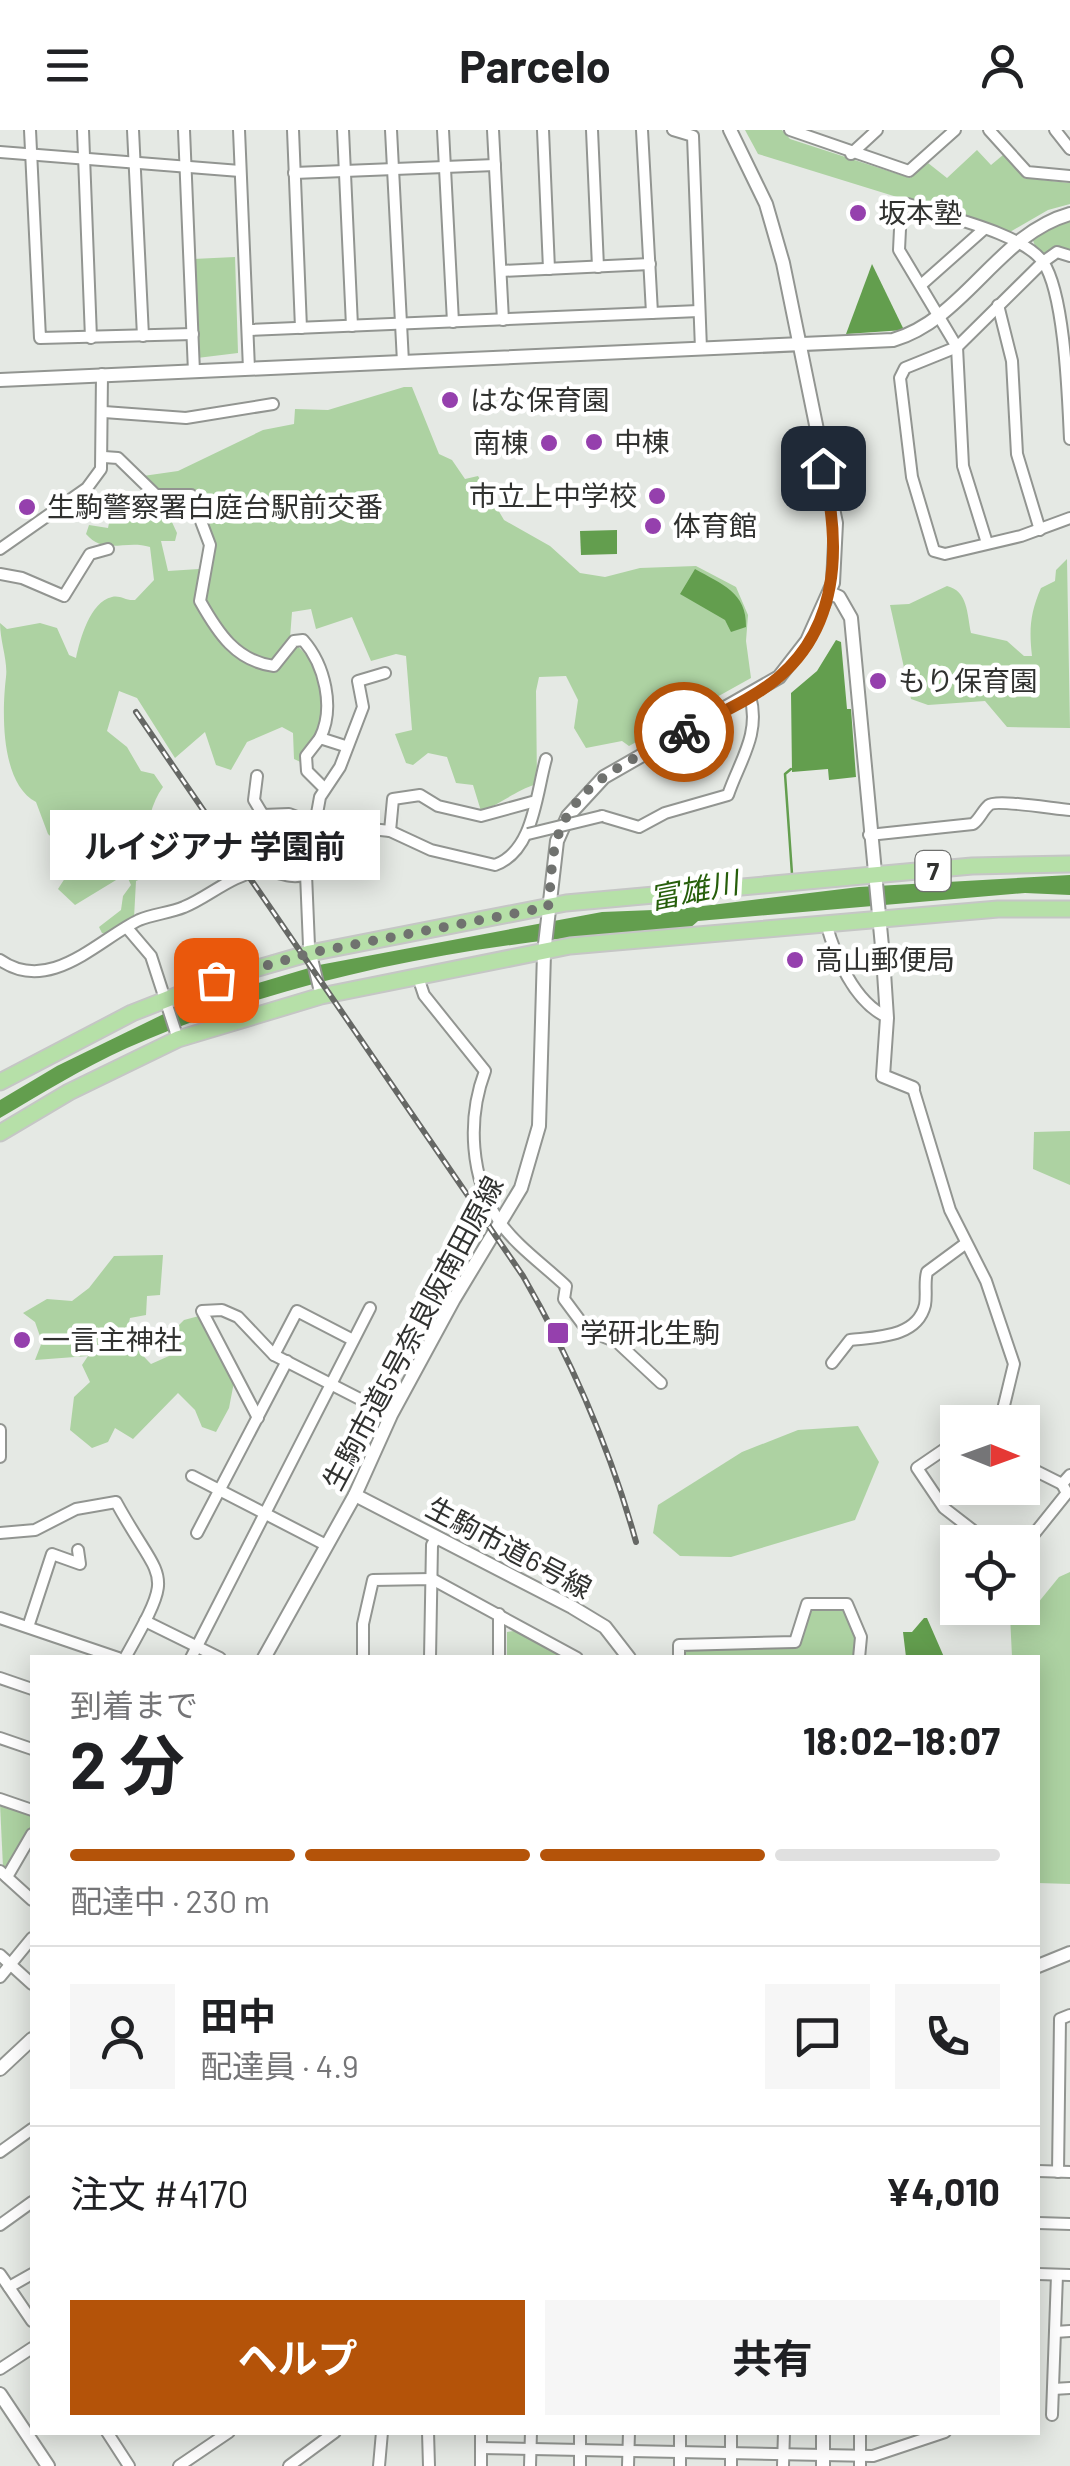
<!DOCTYPE html>
<html lang="ja">
<meta charset="utf-8">
<style>
body{margin:0;font-family:Barlow,"Noto Sans JP",sans-serif;background:#f6f6f6;color:#202124;height:100vh;display:flex;flex-direction:column;font-size:38px;white-space:nowrap}
*{box-sizing:border-box;margin:0}
p{font-size:32px;color:#757577}
.icon{flex:none;width:55px;height:55px;fill:none;stroke:currentColor;stroke-width:2;stroke-linecap:round;stroke-linejoin:round}
.map{position:relative;flex:1;overflow:hidden}
.details{position:absolute;left:30px;top:1525px;width:1010px;height:780px;display:flex;flex-direction:column;background:#fff;border-radius:0px;box-shadow:0 5px 25px #0003}
.details>*{flex:none}
.needle{width:65px;rotate:91deg}
.fabs{position:absolute;left:940px;top:1275px;display:grid;gap:20px}
.fabs a{display:grid;place-items:center;width:100px;height:100px;border-radius:0px;background:#fff;box-shadow:0 5px 25px #0003;font-size:50px}
.pin{position:absolute;display:grid;place-items:center;width:85px;height:85px;color:#fff;margin:-42px;border-radius:20px;box-shadow:0 5px 15px #0006}
.courier{position:absolute;display:grid;place-items:center;width:100px;height:100px;margin:-50px;border:8px solid #b45309;border-radius:50%;background:#fff;color:#222;box-shadow:0 2px 12px #0007}
.bubble{position:absolute;height:70px;border-radius:0px;background:#fff;box-shadow:0 5px 25px #0003;font-size:32px;font-weight:700;line-height:70px;text-align:center}
.overview em{font-style:normal;font-weight:700}
.overview div{display:flex;flex-direction:column-reverse}
.overview{display:flex;align-items:center;justify-content:space-between;height:170px;padding:0 40px}
h1{font-size:65px;font-weight:700;line-height:75px}
.bar{display:grid;grid-template-columns:repeat(4,1fr);gap:15px 10px;align-content:center;height:120px;padding:0 40px}
.bar i{height:12px;border-radius:8px;background:#e0e0e0}
.bar .current{background:#b45309}
.bar p{grid-column:span 4}
.line{display:flex;align-items:center;gap:25px;padding:0 40px;border-top:2px solid #e0e0e0}
.line div{flex:1}
.round{display:grid;place-items:center;flex:none;width:105px;height:105px;border-radius:0px;background:#f6f6f6}
.button{display:flex;gap:20px;margin-top:auto;padding:20px 40px}
.button a{flex:1;height:115px;border-radius:0px;background:#b45309;color:#fff;font-size:40px;font-weight:700;line-height:115px;text-align:center}
.button a+a{background:#f6f6f6;color:#202124}
header{display:flex;justify-content:space-between;align-items:center;height:130px;padding:0 40px;background:#fff;font-size:45px;font-weight:700}
.map>svg:first-child{display:block}
</style>
<header><svg class="icon" aria-label="menu" viewBox="0 0 24 24"><path d="M4 6h16M4 12h16M4 18h16"/></svg>Parcelo<svg class="icon" aria-label="person" viewBox="0 0 24 24"><circle cx="12" cy="8" r="4"/><path d="M4 21q1-7 8-7t8 7"/></svg></header>
<div class="map">
<svg width="1070" height="2336" viewBox="0 0 1070 2336">
<rect width="100%" height="100%" fill="#e5e9e4"/>
<g fill="#add2a2">
<path d="M745 0H782L790 9 910 48 928 33 947 48 977 20 991 35 1003 25 1024 48 1070 53V74L1048 80 1010 102 758 24Z"/>
<path d="M1070 88V122L1055 116 1046 126H1039L1032 108Z"/>
<path d="M235 127 238 223 197 228 193 129Z"/>
<path d="M404 257H412L439 324 452 330 465 349 478 346 504 390 550 416 580 443 605 447 640 438 696 436 736 457 748 485 746 511 751 548 629 616 622 611 586 618 574 598 578 570 566 546 539 547 536 561 537 654C516 660 503 673 481 681L473 655 456 653 447 627 428 623 413 635 406 633 395 604 412 600 406 526 396 524 371 531 352 487 316 499 311 479 292 482 290 508 331 551 307 635 294 629 293 603 282 597 247 612 231 640 216 635 205 602 175 628 137 568 119 561 107 601 127 617 141 641 154 644 163 657C146 680 143 718 150 745L136 751 134 788 110 804 102 803 99 797 121 780 123 766 131 755 126 744 75 775 58 759 67 745 61 729 63 718 48 704 36 672C0 653 2 581 6 547 8 531 0 511 0 493L7 499 40 493 57 498 69 525 76 528C80 509 90 472 112 467 121 465 125 471 135 470L154 450 150 417C125 409 105 426 86 404L89 395 108 398 109 393 101 385V372L115 366 116 379 143 392 166 387 171 390 177 403 175 411H161L168 441 199 439 213 429C211 410 206 361 182 359 173 358 167 363 158 362L143 346 178 341 263 300 294 294 295 279 328 280Z"/>
<path d="M1067 429 1070 598 1007 597 985 571 928 575 911 569 890 475 909 474 947 456C968 461 967 484 971 503L1007 511 1024 526H1032C1029 500 1030 483 1041 458L1055 451 1056 440Z"/>
<path d="M1070 1001V1055L1033 1039 1034 1002Z"/>
<path d="M163 1125 160 1165 147 1166 146 1185 130 1188C124 1212 137 1218 151 1234L169 1226 166 1208 184 1190 199 1186 223 1208 226 1239 234 1252 229 1278 216 1302 202 1297 195 1280 178 1263 133 1309 115 1298 108 1312 92 1318 70 1300 74 1267 90 1252 82 1235 88 1226 35 1230 42 1212 35 1192 23 1183 47 1169 72 1171 89 1158 114 1126Z"/>
<path d="M858 1296 879 1332 855 1390 731 1427 680 1426 653 1403 658 1375 742 1322 798 1300Z"/>
<path d="M1070 1442V1754L1038 1753V1528L1012 1527 1010 1485 1017 1478 1033 1479 1059 1447Z"/>
<path d="M811 1479 845 1481 856 1509 855 1527 684 1528V1519L800 1515Z"/>
<path d="M514 1501 563 1527 507 1528V1502Z"/>
<path d="M0 1674 32 1685V1697L9 1737H3Z"/>
</g>
<g fill="#639e4e">
<path d="M872 134 904 200 846 204Z"/>
<path d="M617 400V424L581 425 580 401Z"/>
<path d="M695 439C721 454 747 462 746 497L731 502 725 490 680 464Z"/>
<path d="M836 510 841 512 847 579H851L856 647 829 650 828 639 792 642 791 563 817 541Z"/>
<path d="M1070 745V765L1025 763 698 791 689 799C502 807 299 843 127 918 83 938 41 964 0 988V970L57 936 178 877 319 835 602 782 679 779 859 757Z"/>
<path d="M924 1488H927L944 1527H906L903 1502H912Z"/>
</g>
<g fill="none" stroke-linecap="round" stroke-linejoin="round">
<path stroke="#639e4e" stroke-width="2.5" d="M791 639 785 644 792 744"/>
<defs>
<g id="minor">
<path d="M30 0 40 208 193 204"/>
<path d="M83 0 91 208"/>
<path d="M133 0 143 206"/>
<path d="M184 0 194 242"/>
<path d="M239 0 249 239"/>
<path d="M293 0 301 198"/>
<path d="M343 0 352 196"/>
<path d="M391 0 403 232"/>
<path d="M443 0 453 192"/>
<path d="M493 0 503 190"/>
<path d="M543 0 549 139"/>
<path d="M592 0 598 137"/>
<path d="M642 0 652 183"/>
<path d="M673 0 693 6 701 219"/>
<path d="M790 0 909 41 955 0"/>
<path d="M989 0 1027 42 1070 46"/>
<path d="M1055 0 1070 19"/>
<path d="M0 22 240 41"/>
<path d="M851 24 877 0"/>
<path d="M294 43 495 35"/>
<path d="M1070 126 1057 122 1043 132 957 217 905 238 900 248 912 347 934 421 945 424 1021 406 1070 388"/>
<path d="M501 141 650 134"/>
<path d="M921 155 983 100"/>
<path d="M998 175 1012 231 1017 324 1040 400"/>
<path d="M249 200 699 181"/>
<path d="M104 282 186 288 273 274"/>
<path d="M104 327 118 328 156 365H191L210 415 200 471C218 503 236 531 274 536L294 511 303 510C325 535 335 578 320 608"/>
<path d="M987 413 963 336 957 217 899 120 901 78 908 74C942 86 1023 103 1043 132 1065 164 1068 269 1070 309"/>
<path d="M0 419 87 358 101 339 102 244"/>
<path d="M0 444 22 448 64 466 90 424 108 419"/>
<path d="M257 646 254 670 263 685 289 684 313 693 390 701 431 720 495 735C534 721 536 664 546 629"/>
<path d="M324 658 307 641 306 626 320 608 345 616"/>
<path d="M602 686 639 697 665 683 728 665C739 632 761 604 750 566"/>
<path d="M390 701 393 669 420 665 438 676 481 686 532 672"/>
<path d="M869 705 973 694C980 689 982 681 989 675 996 669 1055 679 1070 680"/>
<path d="M826 793C835 826 854 872 887 887"/>
<path d="M128 799 151 826 178 909"/>
<path d="M0 830C50 865 99 809 139 790 153 784 170 783 184 777 209 767 232 744 261 741 276 739 290 751 306 744"/>
<path d="M418 847 424 865 485 941C467 989 470 1048 499 1091 515 1115 545 1136 566 1156L564 1169 587 1200 617 1212 661 1253"/>
<path d="M321 866 309 816 306 744 320 667 340 637 363 577 358 551 385 543"/>
<path d="M913 958 950 1080 986 1151 1014 1234 1000 1292"/>
<path d="M274 1225 297 1181 353 1210"/>
<path d="M832 1233 850 1210C875 1207 917 1208 925 1175 927 1164 924 1153 927 1142L965 1114"/>
<path d="M258 1288 202 1181 222 1180 238 1187 274 1225 391 1285"/>
<path d="M0 1300V1327"/>
<path d="M958 1310 917 1338 944 1378 988 1412"/>
<path d="M1022 1334 1062 1354 1070 1345"/>
<path d="M192 1346 324 1414"/>
<path d="M0 1403 35 1400 76 1379 116 1372C163 1458 177 1435 125 1528"/>
<path d="M197 1403 287 1231"/>
<path d="M1022 1419 1067 1363 1062 1354"/>
<path d="M0 1488 118 1528"/>
<path d="M145 1491 220 1528"/>
<path d="M28 1497 52 1424 80 1434 78 1420"/>
<path d="M191 1528 370 1178"/>
<path d="M363 1528V1494L373 1450 432 1449 577 1528"/>
<path d="M430 1528 432 1415 436 1408"/>
<path d="M499 1528V1484"/>
<path d="M679 1528V1515L795 1512 807 1474H847L861 1507 859 1528"/>
<path d="M0 1548 32 1559"/>
<path d="M0 1608 32 1619"/>
<path d="M0 1669 32 1680"/>
<path d="M0 1741 32 1770"/>
<path d="M7 1747 32 1704"/>
<path d="M0 1825 32 1854"/>
<path d="M0 1847 32 1808"/>
<path d="M0 2022 32 1999"/>
<path d="M1038 2041 1070 2042"/>
<path d="M1058 2042 1060 1889 1070 1885"/>
<path d="M1038 2093 1070 2094"/>
<path d="M0 2095 32 2072"/>
<path d="M0 2144 32 2191"/>
<path d="M1038 2144 1070 2145"/>
<path d="M9 2157 32 2144"/>
<path d="M1055 2202 1070 2201"/>
<path d="M0 2239 32 2218"/>
<path d="M1053 2259 1070 2258"/>
<path d="M1052 2285 1057 2145"/>
<path d="M107 2302 129 2336"/>
<path d="M428 2302 429 2336"/>
<path d="M481 2302V2336"/>
<path d="M481 2318 873 2326 945 2302"/>
<path d="M179 2336 229 2302"/>
<path d="M289 2336 335 2302"/>
<path d="M379 2336 382 2302"/>
<path d="M530 2336 531 2302"/>
<path d="M580 2336V2302"/>
<path d="M628 2336 629 2302"/>
<path d="M680 2336V2302"/>
<path d="M731 2336V2302"/>
<path d="M783 2336 784 2302"/>
<path d="M860 2336V2302"/>
</g>
<g id="tertiary">
<path d="M0 250 893 210C965 189 998 104 1070 84"/>
<path d="M830 463 839 467 851 488 883 827 887 888 883 946 913 958"/>
<path d="M355 1365 572 1477 605 1497 629 1528"/>
<path d="M264 1528 355 1365 391 1285 454 1169 521 1058 539 996 544 823 557 711 568 686 604 647 779 547 807 511 833 453 836 393 783 133 766 74 730 0"/>
<path d="M1038 1836 1070 1823"/>
<path d="M0 1939 32 1909"/>
<path d="M0 2264 48 2336"/>
<path d="M823 2336V2302"/>
</g>
<g id="primary">
<path d="M0 952 132 883 216 850 310 823 566 773 972 736 1070 734"/>
<path d="M0 1003 69 962 178 909 321 866 570 816 998 779H1070"/>
</g>
</defs>
<use href="#minor" stroke="#929591" stroke-width="14"/>
<use href="#tertiary" stroke="#929591" stroke-width="16"/>
<use href="#primary" stroke="#c5c6c5" stroke-width="19"/>
<use href="#minor" stroke="#fff" stroke-width="10"/>
<use href="#tertiary" stroke="#fff" stroke-width="12"/>
<use href="#primary" stroke="#b6e0a8" stroke-width="15"/>
<defs>
<path id="rail" d="M136 582 523 1146C572 1231 610 1318 636 1412"/>
</defs>
<use href="#rail" stroke="#666865" stroke-width="6"/>
<use href="#rail" stroke="#fff" stroke-width="2.5" stroke-dasharray="8" stroke-linecap="butt"/>
<defs>
<path id="minor-bridge" d="M528 704 602 686"/>
</defs>
<use href="#minor-bridge" stroke="#929591" stroke-width="14" stroke-linecap="butt"/>
<use href="#minor-bridge" stroke="#fff" stroke-width="10"/>
</g>
<g fill="none" stroke-linecap="round" stroke-linejoin="round">
<path stroke="#70726f" stroke-width="10" stroke-dasharray="0 18" d="M216 850 310 823 548 777C552 751 550 722 561 698 582 648 639 627 684 602"/>
<path stroke="#b45309" stroke-width="12" d="M684 602C715 585 752 570 779 547 842 493 840 411 823 338"/>
</g>
<g fill="#9540ad" stroke="#fff" stroke-width="4">
<circle cx="858" cy="83" r="10"/>
<circle cx="450" cy="270" r="10"/>
<circle cx="594" cy="312" r="10"/>
<circle cx="549" cy="313" r="10"/>
<circle cx="657" cy="366" r="10"/>
<circle cx="27" cy="377" r="10"/>
<circle cx="653" cy="396" r="10"/>
<circle cx="878" cy="551" r="10"/>
<circle cx="795" cy="830" r="10"/>
<rect x="546" y="1191" width="24" height="24" rx="5"/>
<circle cx="22" cy="1210" r="10"/>
</g>
<g text-anchor="middle" stroke-width="9" stroke-linejoin="round" paint-order="stroke">
<rect fill="#fff" stroke="#6f706e" stroke-width="2.5" x="915.5" y="721" width="35" height="40" rx="8"/>
<g font-size="25" font-weight="bold" fill="#313230">
<text x="933" y="750">7</text>
</g>
<g font-size="28" fill="#313230" stroke="#fff" text-anchor="start">
<text x="878" y="93">坂本塾</text>
<text x="470" y="280">はな保育園</text>
<text x="614" y="322">中棟</text>
<text x="529" y="323" text-anchor="end">南棟</text>
<text x="637" y="376" text-anchor="end">市立上中学校</text>
<text x="47" y="387">生駒警察署白庭台駅前交番</text>
<text x="673" y="406">体育館</text>
<text x="898" y="561">もり保育園</text>
<text x="815" y="840">高山郵便局</text>
<text x="580" y="1213">学研北生駒</text>
<text x="42" y="1220">一言主神社</text>
</g>
<g font-size="28" fill="#313230" stroke="#fff">
<text transform="translate(413 1203) rotate(-62)" y="10">生駒市道5号奈良阪南田原線</text>
<text transform="translate(509 1418) rotate(28)" y="10">生駒市道6号線</text>
</g>
<g font-size="30" font-style="italic" fill="#265e0a" stroke="#fff">
<text transform="translate(694 761) rotate(-11)" y="10">富雄川</text>
</g>
</g>
</svg>
<div class="fabs">
<a><svg class="needle" viewBox="-14 -14 28 28"><path d="M0-13l5 13h-10z" fill="#e53935"/><path d="M0 13l5-13h-10z" fill="#757577"/></svg></a>
<a><svg class="icon" aria-label="locate" viewBox="0 0 24 24"><circle cx="12" cy="12" r="6"/><path d="M12 2v4M12 18v4M2 12h4M18 12h4"/></svg></a>
</div>
<div class="pin" style="left:216px;top:850px;background:#ea580c"><svg class="icon" aria-label="bag" viewBox="0 0 24 24"><path d="M5 8h14l-1 12H6zM9 8a3 3 0 0 1 6 0"/></svg></div>
<div class="pin" style="left:823px;top:338px;background:#1f2937"><svg class="icon" aria-label="home" viewBox="0 0 24 24"><path d="M3 11l9-7 9 7M6 9v11h12V9"/></svg></div>
<div class="courier" style="left:684px;top:602px"><svg class="icon" aria-label="bike" viewBox="0 0 24 24"><circle cx="6" cy="16" r="4"/><circle cx="18" cy="16" r="4"/><path d="M6 16l4-8h5l3 8M10 8l3 8H6M13 5h3"/></svg></div>
<div class="bubble" style="left:50px;top:680px;width:330px">ルイジアナ 学園前</div>
<section class="details">
<div class="overview"><div><h1>2 分</h1><p>到着まで</p></div><em>18:02–18:07</em></div>
<div class="bar"><i class="current"></i><i class="current"></i><i class="current"></i><i></i><p>配達中 · 230 m</p></div>
<div class="line" style="height:180px"><a class="round"><svg class="icon" aria-label="person" viewBox="0 0 24 24"><circle cx="12" cy="8" r="4"/><path d="M4 21q1-7 8-7t8 7"/></svg></a><div><b>田中</b><p>配達員 · 4.9</p></div><a class="round"><svg class="icon" aria-label="chat" viewBox="0 0 24 24"><path d="M4 5h16v11H9l-5 4z"/></svg></a><a class="round"><svg class="icon" aria-label="phone" viewBox="0 0 24 24"><path d="M5 4h4l2 5-3 2q2 4 5 5l2-3 5 2v4C11 20 4 13 5 4z"/></svg></a></div>
<div class="line" style="height:130px"><div>注文 #4170</div><b>¥4,010</b></div>
<div class="button"><a>ヘルプ</a><a>共有</a></div>
</section>
</div>
